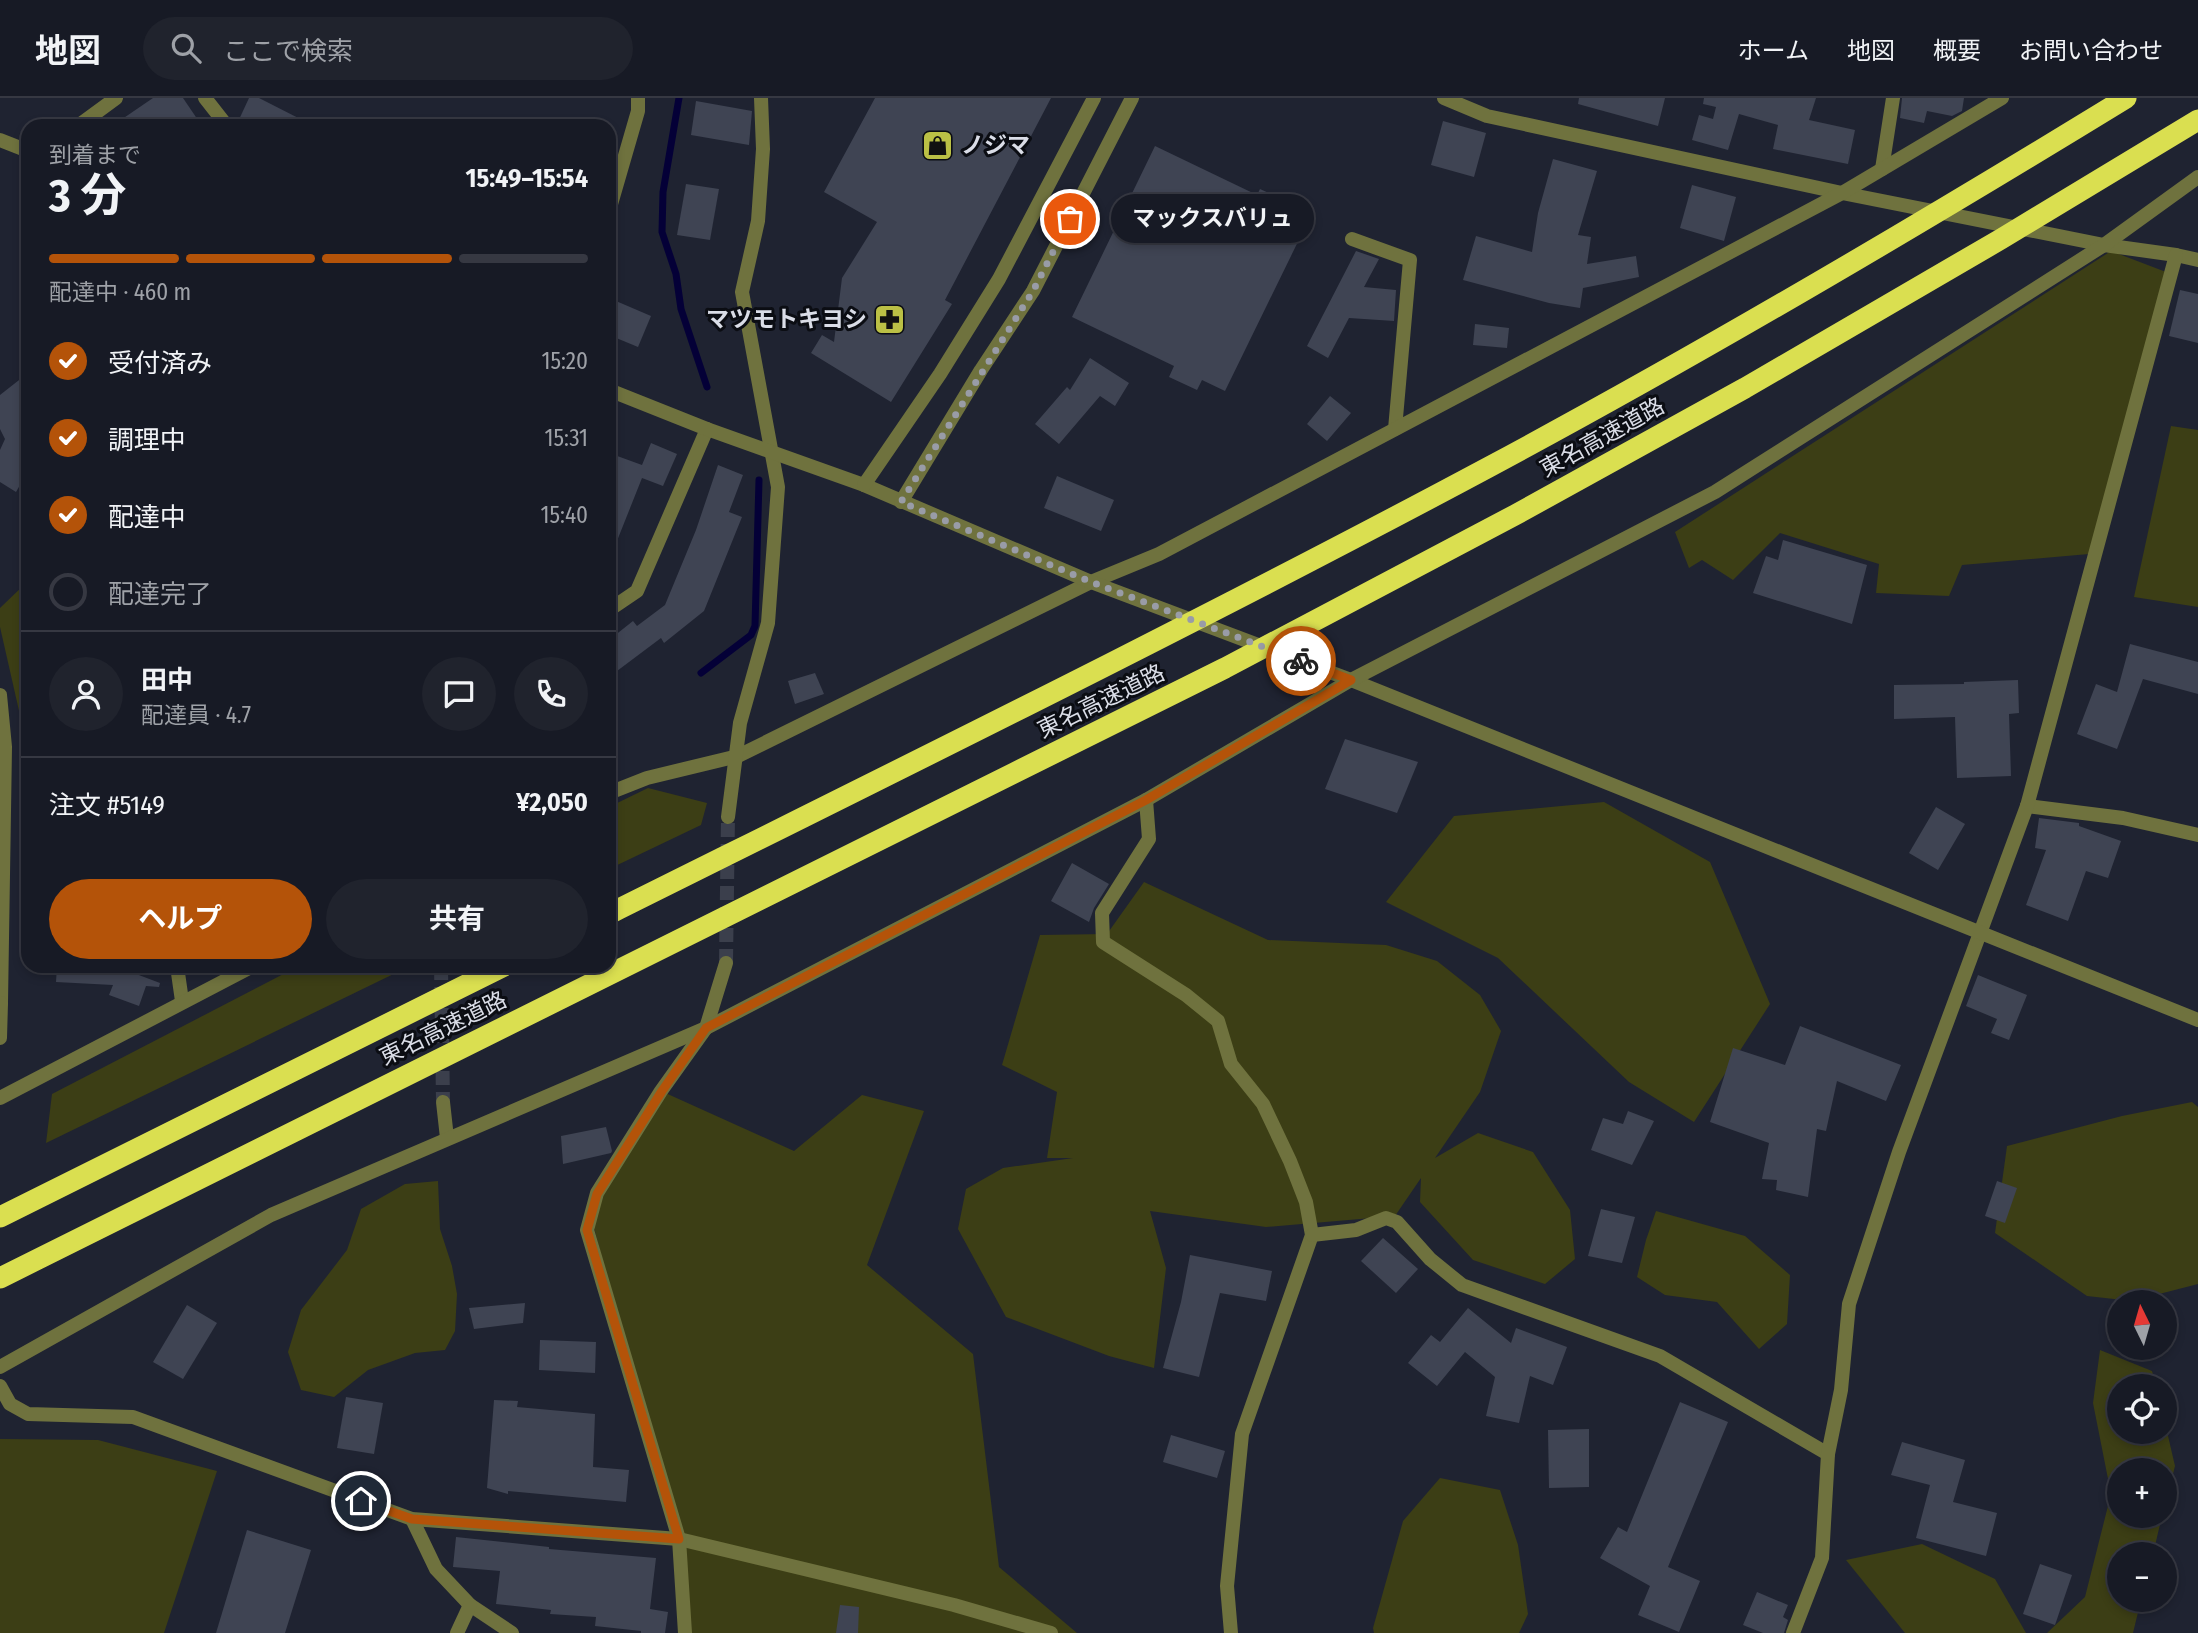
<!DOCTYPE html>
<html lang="ja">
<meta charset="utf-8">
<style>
body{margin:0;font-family:"Fira Sans Condensed","Noto Sans JP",sans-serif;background:#20232d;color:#f1f3f6;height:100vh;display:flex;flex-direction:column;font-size:26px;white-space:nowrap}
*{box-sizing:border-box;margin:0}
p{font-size:23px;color:#9ea1a7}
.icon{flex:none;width:38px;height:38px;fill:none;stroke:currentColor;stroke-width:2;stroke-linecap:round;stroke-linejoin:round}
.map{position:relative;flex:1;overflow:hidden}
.details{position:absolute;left:21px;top:21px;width:595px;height:854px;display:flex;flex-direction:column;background:#171a25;border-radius:21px;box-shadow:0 4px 10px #0003,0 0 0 2px #363842}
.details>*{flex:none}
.needle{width:46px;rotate:355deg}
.tools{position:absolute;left:2107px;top:1192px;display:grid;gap:14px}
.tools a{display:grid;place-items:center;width:70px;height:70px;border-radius:50%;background:#171a25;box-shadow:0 4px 10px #0003,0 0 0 2px #363842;font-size:35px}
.pin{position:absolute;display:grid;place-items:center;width:60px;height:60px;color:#fff;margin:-30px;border:4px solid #fff;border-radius:50%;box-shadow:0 2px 7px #0007}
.courier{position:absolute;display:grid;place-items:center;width:70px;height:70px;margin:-35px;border:5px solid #b45309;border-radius:50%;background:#fff;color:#222;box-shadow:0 2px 9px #0007}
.bubble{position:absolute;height:49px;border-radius:24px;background:#171a25;box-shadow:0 4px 10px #0003,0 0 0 2px #363842;font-size:23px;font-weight:700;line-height:49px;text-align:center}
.summary em{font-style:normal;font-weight:700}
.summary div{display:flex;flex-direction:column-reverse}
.summary{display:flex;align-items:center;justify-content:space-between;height:119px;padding:0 28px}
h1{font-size:46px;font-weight:700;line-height:52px}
.bar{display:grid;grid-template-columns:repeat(4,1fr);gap:10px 7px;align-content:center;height:84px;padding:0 28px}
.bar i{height:9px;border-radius:5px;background:#363842}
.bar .current{background:#b45309}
.bar p{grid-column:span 4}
.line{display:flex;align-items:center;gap:18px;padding:0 28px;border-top:2px solid #363842}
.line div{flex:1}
.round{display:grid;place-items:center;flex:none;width:74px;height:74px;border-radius:37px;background:#20232d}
ol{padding:0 28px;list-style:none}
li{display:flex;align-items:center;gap:21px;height:77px}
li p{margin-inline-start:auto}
li .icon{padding:7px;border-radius:50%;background:#b45309;color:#fff;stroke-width:4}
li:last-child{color:#9ea1a7}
li i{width:38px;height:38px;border:4px solid #363842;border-radius:50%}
.primary-button{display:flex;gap:14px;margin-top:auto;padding:14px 28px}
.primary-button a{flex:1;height:80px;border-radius:42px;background:#b45309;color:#fff;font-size:28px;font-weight:700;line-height:80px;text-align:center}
.primary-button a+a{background:#20232d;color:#f1f3f6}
header{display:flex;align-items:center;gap:42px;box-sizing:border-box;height:98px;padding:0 35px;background:#171a25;border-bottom:2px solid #363842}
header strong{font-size:33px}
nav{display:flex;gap:38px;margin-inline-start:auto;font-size:24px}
.search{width:490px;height:63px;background:#20232d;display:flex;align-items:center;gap:18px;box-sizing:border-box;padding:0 24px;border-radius:38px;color:#9ea1a7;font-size:26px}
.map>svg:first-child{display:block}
</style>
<header>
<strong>地図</strong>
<div class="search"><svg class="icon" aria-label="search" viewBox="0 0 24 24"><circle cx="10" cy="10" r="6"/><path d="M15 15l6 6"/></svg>ここで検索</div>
<nav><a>ホーム</a><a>地図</a><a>概要</a><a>お問い合わせ</a></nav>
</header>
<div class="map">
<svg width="2198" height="1535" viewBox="0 0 2198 1535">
<rect width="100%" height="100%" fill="#1f2331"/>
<g fill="#3c3e15">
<path d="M2111 153 2166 174 2089 456 1962 467 1949 498 1876 495 1879 466 1780 435 1733 482 1702 462 1689 470 1675 434Z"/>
<path d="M2171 328 2198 332V509L2134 499Z"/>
<path d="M25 486 28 518 27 648 0 529V510Z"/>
<path d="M648 690 707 705 701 727 609 771V709Z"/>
<path d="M1604 704 1710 764 1770 906 1694 1024 1629 984 1498 860 1386 804 1454 718Z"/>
<path d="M1144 784 1268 842 1386 847 1437 863 1480 897 1501 933 1480 994 1435 1060 1478 1035 1533 1054 1570 1112 1575 1161 1545 1186 1473 1162 1420 1104 1421 1080 1395 1118 1266 1129 1150 1113 1166 1170 1154 1270 1109 1258 1006 1219 958 1131 966 1091 1003 1070 1073 1060H1047L1057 994 1002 967 1040 837 1107 836Z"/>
<path d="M299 868H410L46 1045 52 996Z"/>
<path d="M661 993 794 1053 862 997 924 1013 867 1167 973 1256 999 1469 1077 1535H687L680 1461 591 1118Z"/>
<path d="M2192 1004 2198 1009V1186L2132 1203 2087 1198 1995 1135 2007 1048 2122 1018Z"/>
<path d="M438 1083 440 1131 452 1168 457 1196 455 1233 445 1252 415 1255 368 1272 334 1299 301 1292 288 1254 301 1212 347 1152 361 1111 405 1086Z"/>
<path d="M1656 1113 1745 1138 1790 1177 1787 1226 1759 1251 1717 1204 1665 1197 1637 1179 1646 1142Z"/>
<path d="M2100 1252 2152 1273 2156 1288H2119V1334H2165V1325L2175 1368 2165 1408V1372H2119V1418H2162L2153 1456H2119V1502H2141L2133 1535H2047L2085 1499 2111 1396 2093 1305Z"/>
<path d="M0 1341 98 1342 217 1373 164 1535H0Z"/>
<path d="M1440 1380 1500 1392 1518 1447 1528 1516 1519 1535H1374L1373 1530 1403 1423Z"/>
<path d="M1922 1446 1995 1481 2026 1535H1905L1846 1462Z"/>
</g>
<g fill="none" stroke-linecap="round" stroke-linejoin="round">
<g stroke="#040037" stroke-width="7">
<path d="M679 0 663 94 662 134 676 176 681 211 707 289"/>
<path d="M701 575 751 537 755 528 759 382"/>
</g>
</g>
<g fill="#3f4453">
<path d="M153 0H183L202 28H112Z"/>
<path d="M249 0H259L314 28H236Z"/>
<path d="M875 0H1051L945 202 952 206 891 304 811 255 822 237 834 244 842 180 877 124 824 94Z"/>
<path d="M1579 0H1665L1658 28 1578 6Z"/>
<path d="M1704 0H1816L1809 22 1855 32 1848 66 1773 51 1778 27 1739 16 1728 52 1692 42 1699 17 1713 21 1716 9 1703 6Z"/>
<path d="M1902 0H1964L1962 13 1952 18 1927 13 1924 25 1900 20Z"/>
<path d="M696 3 752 13 749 47 691 37Z"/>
<path d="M1443 23 1486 35 1474 79 1431 67Z"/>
<path d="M1155 48 1257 97 1260 91 1312 115 1225 293 1202 282 1197 292 1169 279 1174 268 1072 219Z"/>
<path d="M1553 61 1597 73 1578 137 1591 139 1587 166 1636 158 1639 179 1583 190 1580 210 1549 205 1463 182 1476 138 1532 154 1538 115Z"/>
<path d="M686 86 719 91 710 142 677 137Z"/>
<path d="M1692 87 1736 99 1724 143 1680 130Z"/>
<path d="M1356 153 1379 161 1364 189 1396 192 1394 223 1349 220 1328 260 1307 248Z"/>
<path d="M2180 192 2198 196V245L2169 238Z"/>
<path d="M616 203 651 218 638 249 609 237V218Z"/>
<path d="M1475 226 1509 230 1507 250 1473 247Z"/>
<path d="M1090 260 1129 285 1115 308 1100 298 1059 346 1035 326 1067 289 1070 292Z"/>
<path d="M28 275V373L16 394 0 384V352L5 341 0 331V297Z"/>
<path d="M1330 298 1351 315 1327 343 1307 326Z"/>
<path d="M651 345 677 356 663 388 642 380 609 463V355L642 367Z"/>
<path d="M718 367 743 377 729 414 742 419 704 513 664 545 661 540 609 579V542L633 523 637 528 665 507 696 432Z"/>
<path d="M1057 378 1114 402 1101 433 1044 410Z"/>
<path d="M1783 442 1867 467 1852 526 1753 495 1766 458 1778 462Z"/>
<path d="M2130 546 2198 564V596L2143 581 2117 651 2077 636 2096 586 2117 594Z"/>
<path d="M815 575 824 596 795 606 788 583Z"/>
<path d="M2018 582 2019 615 2009 616 2011 678 1957 680 1955 619 1894 621V587L1964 586V584Z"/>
<path d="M1345 641 1418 664 1397 715 1325 691Z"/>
<path d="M1936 709 1965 726 1938 772 1909 755Z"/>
<path d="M2039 720 2079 725V728L2121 743 2108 780 2086 773 2068 823 2026 807 2046 752 2035 750Z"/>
<path d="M1072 765 1109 786 1094 810 1089 824 1051 803Z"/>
<path d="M57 868H115L160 885 159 889 146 888 139 908 109 897 113 887 56 884Z"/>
<path d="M1978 877 2027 897 2009 942 1991 935 1997 921 1966 908Z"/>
<path d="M1800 928 1901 967 1886 1003 1837 983 1826 1033 1817 1031 1808 1099 1776 1092 1777 1082 1762 1081 1769 1045 1710 1024 1733 950 1785 967Z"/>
<path d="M1628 1013 1654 1023 1632 1067 1591 1052 1603 1020 1623 1026Z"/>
<path d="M606 1029 612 1053 611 1055 563 1066 561 1038Z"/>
<path d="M1997 1083 2017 1090 2005 1125 1985 1118Z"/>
<path d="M1601 1111 1635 1119 1622 1165 1588 1158Z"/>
<path d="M1383 1140 1418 1171 1396 1195 1361 1163Z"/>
<path d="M1190 1157 1272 1173 1266 1203 1220 1195 1199 1279 1163 1270 1181 1204Z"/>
<path d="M525 1205 523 1225 474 1231 469 1210Z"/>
<path d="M187 1207 217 1225 183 1281 153 1264Z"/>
<path d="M1468 1210 1511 1245 1516 1230 1567 1249 1553 1287 1530 1278 1519 1325 1486 1318 1495 1279 1465 1254 1437 1288 1408 1265 1431 1237 1440 1244Z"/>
<path d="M540 1242 596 1244 595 1275 539 1272Z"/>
<path d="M346 1299 383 1305 374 1356 337 1350Z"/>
<path d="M494 1302 518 1303 517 1309 595 1316 593 1369 629 1372 626 1404 508 1393V1396L487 1390Z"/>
<path d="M1680 1304 1728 1324 1668 1469 1700 1483 1679 1534 1638 1517 1650 1488 1600 1460 1618 1429 1627 1434Z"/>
<path d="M1589 1331V1389L1549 1390 1548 1332Z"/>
<path d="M1171 1337 1225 1353 1217 1380 1163 1364Z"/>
<path d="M1902 1344 1965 1362 1953 1404 1997 1415 1986 1458 1916 1440 1930 1387 1891 1377Z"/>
<path d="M247 1432 311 1452 285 1535H216Z"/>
<path d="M456 1439 549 1449V1451L656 1460 650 1511 668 1514 665 1535H641V1533L595 1528 596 1519 550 1516 551 1512 496 1506 500 1473 453 1469Z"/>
<path d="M2040 1466 2072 1477 2055 1527 2023 1516Z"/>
<path d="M1757 1494 1788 1507 1783 1519 1788 1522 1784 1535H1763L1743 1527Z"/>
<path d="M840 1507 859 1509 858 1535H836Z"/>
</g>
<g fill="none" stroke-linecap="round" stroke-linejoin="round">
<g stroke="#3b3f4c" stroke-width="14" stroke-dasharray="14 7" stroke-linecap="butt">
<path d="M726 865 728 719"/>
<path d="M441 868 443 1004"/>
</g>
<g stroke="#6f723e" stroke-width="14">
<path d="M205 0 227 28"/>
<path d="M1444 0 1487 18 1842 95 2104 147 2176 157 2198 162"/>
<path d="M78 28 116 0"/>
<path d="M1882 71 1893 0"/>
<path d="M609 113 638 13V0"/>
<path d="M1352 141 1410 162 1395 331"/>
<path d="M609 512 637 493 707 331"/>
<path d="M0 597 5 649 1 905"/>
<path d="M609 695 647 680 738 658 1091 484 1159 456 1842 95 2002 0"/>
<path d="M1146 702 1149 741 1102 815 1103 844 1186 897 1218 923 1231 966 1263 1006 1290 1063 1306 1104 1312 1137 1242 1336 1227 1488 1231 1535"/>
<path d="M2027 708 2123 720 2198 737"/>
<path d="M728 719 740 625 768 525 778 389 742 194 758 123 763 51 761 0"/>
<path d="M177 868 182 903"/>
<path d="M0 1000 253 868"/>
<path d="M443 1004 447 1040"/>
<path d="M1312 1137 1356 1132 1386 1120 1397 1124 1430 1161 1462 1187 1660 1258 1828 1356"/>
<path d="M0 1288 10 1306 28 1316 133 1319 412 1421 679 1441 954 1507 1051 1535"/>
<path d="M412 1421 436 1471 470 1507 512 1535"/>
<path d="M457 1535 470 1507"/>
<path d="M685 1535 679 1441 587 1132 597 1095 661 993 706 930 726 865"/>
<path d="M1793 1535 1822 1460 1828 1356 1841 1292 1849 1206 1899 1054 2027 708 2176 157"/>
</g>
<g stroke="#6f723e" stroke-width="14">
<path d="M0 42 28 53"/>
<path d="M609 292 707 331 864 387 1091 484 1351 582 2198 922"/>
<path d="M864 387 940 276 999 181 1094 0"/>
<path d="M901 404 981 272 1033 193 1132 0"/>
<path d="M0 940 1 905"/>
<path d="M0 1269 271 1117 706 930 1146 702 1351 582 1715 394 2104 147 2198 79"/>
</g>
<g stroke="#dadf50" stroke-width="21">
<path d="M609 816C904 669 1199 524 1489 369 1706 253 1917 128 2126 0"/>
<path d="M0 1119 504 868"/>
<path d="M0 1180 1225 570 1515 417 1745 290 2001 141 2198 22"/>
</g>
</g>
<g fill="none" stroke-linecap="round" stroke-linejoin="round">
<path stroke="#999ca7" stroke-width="7" stroke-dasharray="0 12.6" d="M1070 121 1033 193 901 404 1091 484 1301 563"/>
<path stroke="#b45309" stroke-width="9" d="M361 1403 412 1421 679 1441 587 1132 597 1096 662 993 706 930 1146 702 1351 582 1301 563"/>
</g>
<defs>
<symbol id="shop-square" viewBox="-11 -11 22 22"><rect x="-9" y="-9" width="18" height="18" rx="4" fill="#bbc045" stroke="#0b0d13"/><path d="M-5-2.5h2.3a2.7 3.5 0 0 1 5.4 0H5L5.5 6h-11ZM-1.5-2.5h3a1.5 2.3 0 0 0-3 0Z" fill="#111"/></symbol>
<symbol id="pharmacy-square" viewBox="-11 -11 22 22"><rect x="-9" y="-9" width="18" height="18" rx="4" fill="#bbc045" stroke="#0b0d13"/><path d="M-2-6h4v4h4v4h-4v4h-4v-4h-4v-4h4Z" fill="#111"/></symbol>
</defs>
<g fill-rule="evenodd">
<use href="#shop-square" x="920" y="30" width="35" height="35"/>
<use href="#pharmacy-square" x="872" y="204" width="35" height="35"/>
</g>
<g text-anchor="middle" stroke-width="6" stroke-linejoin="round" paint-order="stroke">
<g font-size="23" font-weight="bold" fill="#dadde7" stroke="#0b0d13" text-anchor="start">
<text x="961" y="55">ノジマ</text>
<text x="867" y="229" text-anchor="end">マツモトキヨシ</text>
</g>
<g font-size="23" fill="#dadde7" stroke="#0b0d13">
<text transform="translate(1602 339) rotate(-29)" y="8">東名高速道路</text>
<text transform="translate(1101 603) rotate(-26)" y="8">東名高速道路</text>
<text transform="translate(443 930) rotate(-26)" y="8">東名高速道路</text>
</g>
</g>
</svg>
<div class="tools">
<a><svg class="needle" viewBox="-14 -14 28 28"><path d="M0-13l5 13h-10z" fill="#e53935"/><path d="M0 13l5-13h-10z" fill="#9ea1a7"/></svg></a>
<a><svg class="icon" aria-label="locate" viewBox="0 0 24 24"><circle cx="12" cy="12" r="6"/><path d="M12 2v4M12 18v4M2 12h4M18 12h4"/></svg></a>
<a>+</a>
<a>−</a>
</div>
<div class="pin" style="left:1070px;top:121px;background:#ea580c"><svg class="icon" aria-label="bag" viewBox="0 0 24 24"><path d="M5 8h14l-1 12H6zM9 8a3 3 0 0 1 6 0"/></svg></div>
<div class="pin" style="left:361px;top:1403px;background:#1f2937"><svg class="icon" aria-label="home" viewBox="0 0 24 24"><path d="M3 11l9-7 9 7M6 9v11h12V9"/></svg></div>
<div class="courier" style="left:1301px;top:563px"><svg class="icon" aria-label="bike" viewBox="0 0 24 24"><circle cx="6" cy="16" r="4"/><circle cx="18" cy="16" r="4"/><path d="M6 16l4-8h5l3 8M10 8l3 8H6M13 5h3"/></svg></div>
<div class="bubble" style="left:1111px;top:96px;width:203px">マックスバリュ</div>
<section class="details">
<div class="summary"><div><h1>3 分</h1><p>到着まで</p></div><em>15:49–15:54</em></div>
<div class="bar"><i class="current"></i><i class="current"></i><i class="current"></i><i></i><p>配達中 · 460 m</p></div>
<ol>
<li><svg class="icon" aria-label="check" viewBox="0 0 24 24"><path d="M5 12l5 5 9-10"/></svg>受付済み<p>15:20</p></li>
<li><svg class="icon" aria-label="check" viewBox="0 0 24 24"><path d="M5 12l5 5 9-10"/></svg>調理中<p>15:31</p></li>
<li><svg class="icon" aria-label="check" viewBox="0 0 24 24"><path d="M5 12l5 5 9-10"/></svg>配達中<p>15:40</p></li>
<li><i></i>配達完了</li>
</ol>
<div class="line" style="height:126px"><a class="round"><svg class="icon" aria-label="person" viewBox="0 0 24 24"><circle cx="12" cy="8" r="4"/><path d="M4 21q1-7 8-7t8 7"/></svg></a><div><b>田中</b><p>配達員 · 4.7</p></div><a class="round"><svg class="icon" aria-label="chat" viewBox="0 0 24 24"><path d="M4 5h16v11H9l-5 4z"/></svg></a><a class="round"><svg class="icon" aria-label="phone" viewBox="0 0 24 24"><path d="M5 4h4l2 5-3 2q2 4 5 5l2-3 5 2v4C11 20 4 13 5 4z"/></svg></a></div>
<div class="line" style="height:91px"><div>注文 #5149</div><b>¥2,050</b></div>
<div class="primary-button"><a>ヘルプ</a><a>共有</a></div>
</section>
</div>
